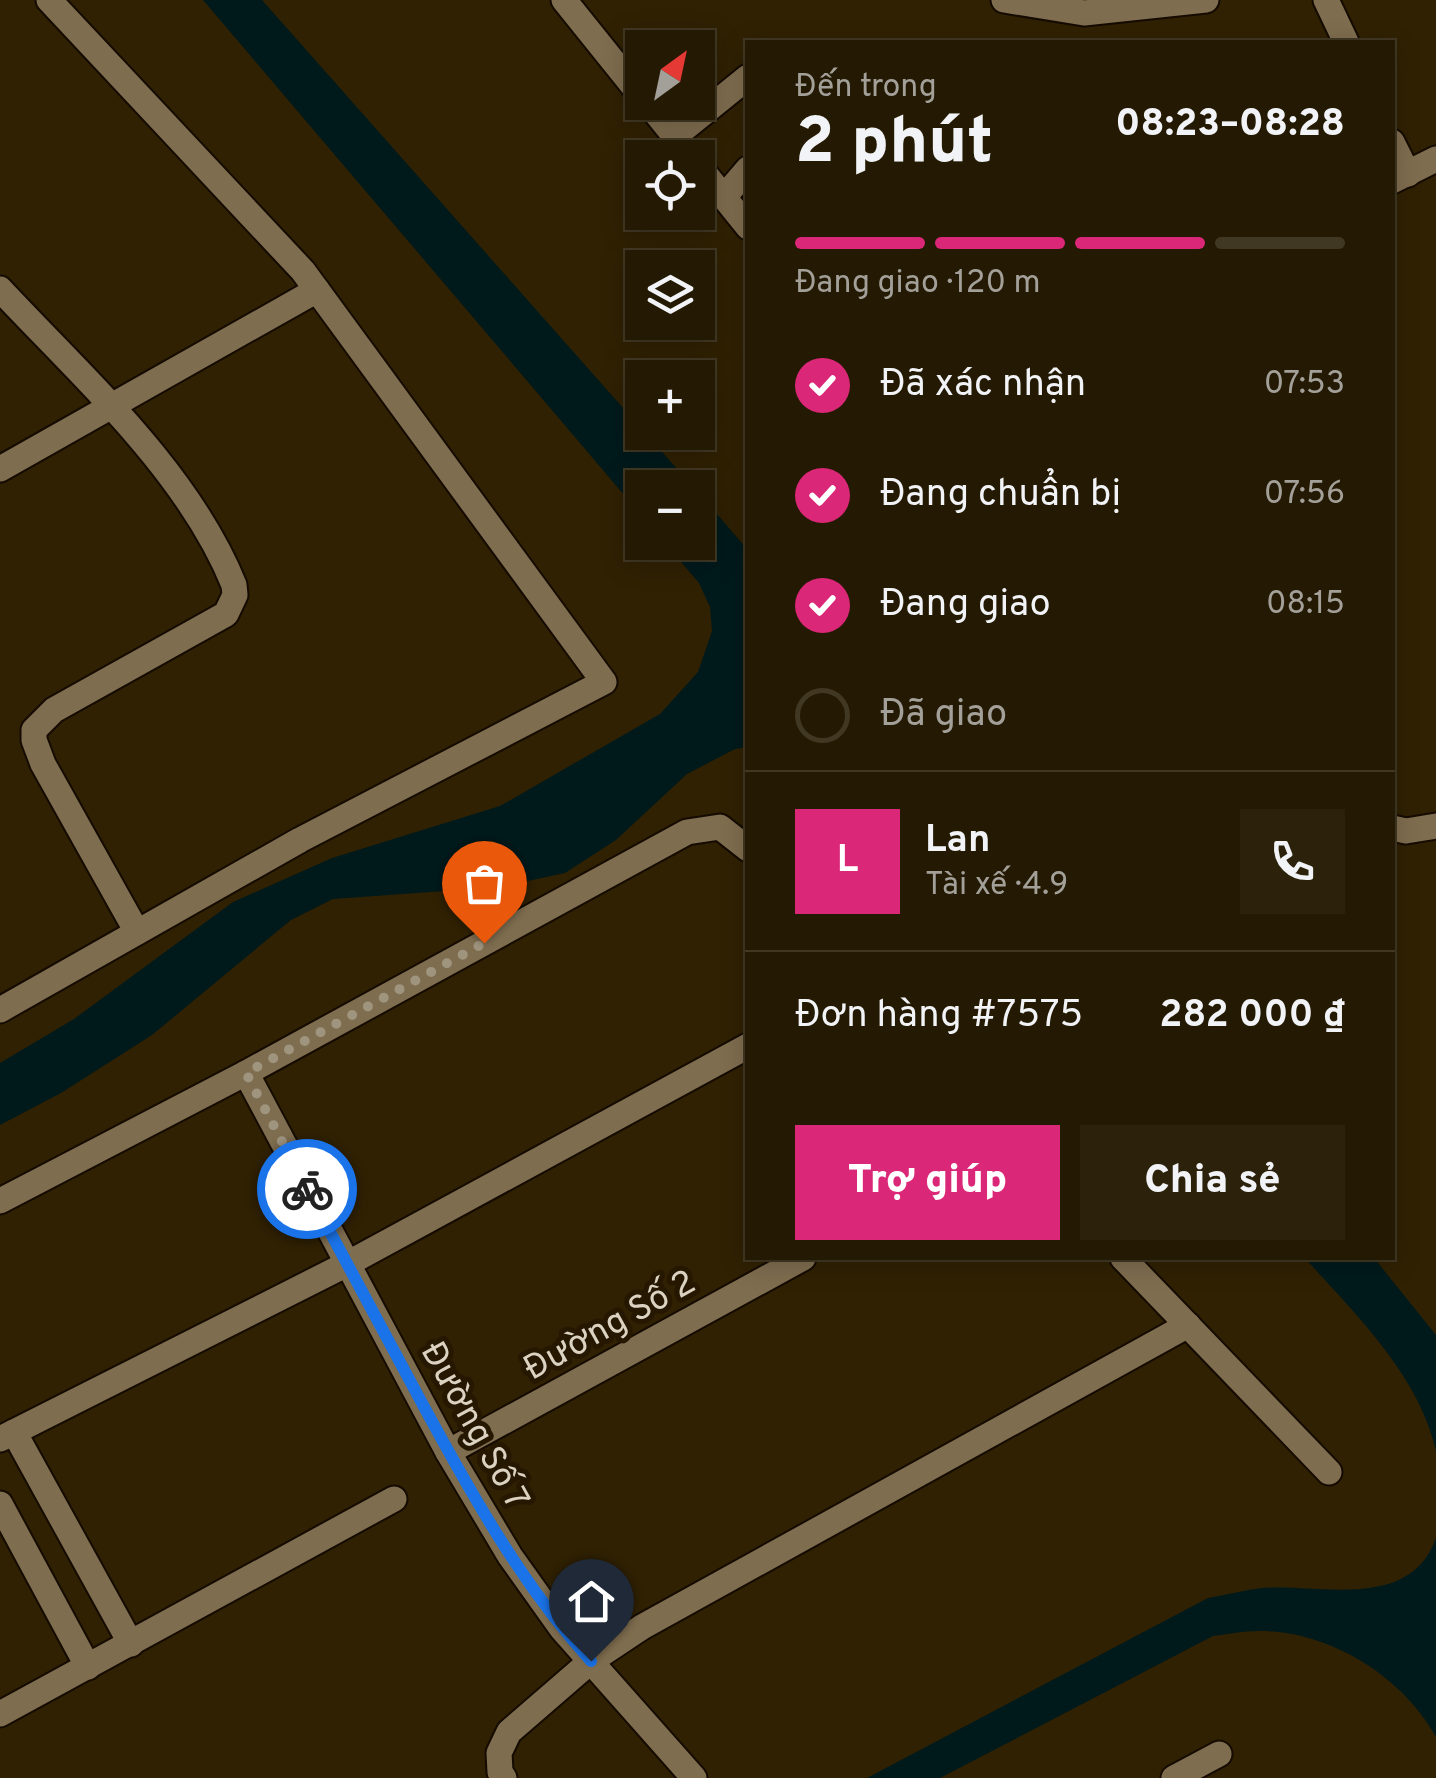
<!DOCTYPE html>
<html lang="vi">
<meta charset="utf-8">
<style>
body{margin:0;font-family:Overpass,sans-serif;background:#2c220c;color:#f1f3f6;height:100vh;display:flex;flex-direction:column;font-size:38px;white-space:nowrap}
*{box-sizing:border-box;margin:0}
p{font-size:32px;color:#a3a099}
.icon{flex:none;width:55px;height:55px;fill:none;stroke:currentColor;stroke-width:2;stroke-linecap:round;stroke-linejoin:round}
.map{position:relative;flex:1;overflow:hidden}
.sheet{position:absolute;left:745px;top:40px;width:650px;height:1220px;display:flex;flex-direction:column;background:#241902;border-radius:0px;box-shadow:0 5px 25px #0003,0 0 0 2px #413824}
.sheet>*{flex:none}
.needle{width:65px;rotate:33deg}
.controls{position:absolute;left:625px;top:30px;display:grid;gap:20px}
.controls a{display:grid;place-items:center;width:90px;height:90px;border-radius:0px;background:#241902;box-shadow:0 5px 25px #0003,0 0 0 2px #413824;font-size:50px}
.pin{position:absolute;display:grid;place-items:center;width:85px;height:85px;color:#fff;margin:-102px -42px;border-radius:50% 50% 50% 0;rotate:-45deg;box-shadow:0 0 10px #0007}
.pin .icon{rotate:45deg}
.courier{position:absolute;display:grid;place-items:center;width:100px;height:100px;margin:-50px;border:8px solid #1a73e8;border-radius:50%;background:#fff;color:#222;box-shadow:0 2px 12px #0007}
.headline em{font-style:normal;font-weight:800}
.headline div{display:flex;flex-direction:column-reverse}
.headline{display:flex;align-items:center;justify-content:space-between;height:170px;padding:0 50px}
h1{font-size:65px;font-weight:800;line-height:75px}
.bar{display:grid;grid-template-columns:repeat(4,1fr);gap:15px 10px;align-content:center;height:120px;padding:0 50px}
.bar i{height:12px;border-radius:8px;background:#413824}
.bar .active{background:#db2777}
.bar p{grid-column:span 4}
.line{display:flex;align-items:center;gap:25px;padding:0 50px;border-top:2px solid #413824}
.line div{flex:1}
.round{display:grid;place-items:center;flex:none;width:105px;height:105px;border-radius:0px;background:#2c220c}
ol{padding:0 50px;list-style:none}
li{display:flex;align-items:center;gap:30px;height:110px}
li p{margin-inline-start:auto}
li .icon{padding:10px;border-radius:50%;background:#db2777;color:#fff;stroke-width:4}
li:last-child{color:#a3a099}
li i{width:55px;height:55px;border:5px solid #413824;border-radius:50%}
.primary-button{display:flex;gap:20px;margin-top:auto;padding:20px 50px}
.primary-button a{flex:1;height:115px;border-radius:0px;background:#db2777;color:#fff;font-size:40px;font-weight:800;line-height:115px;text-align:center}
.primary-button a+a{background:#2c220c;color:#f1f3f6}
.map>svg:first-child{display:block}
</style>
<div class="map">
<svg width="1436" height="1778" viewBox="0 0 1436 1778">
<rect width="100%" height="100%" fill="#302103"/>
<g fill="#001a1c">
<path d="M203 0H262L693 487 642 488V516Z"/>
<path d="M698 492 747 549V747L735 749 687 774 616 840 565 873 500 887 333 899 291 920 152 1035 61 1093 0 1125V1063L74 1019 233 902 332 858 500 806 660 714 698 672 712 631 710 607 699 583 665 543 698 542Z"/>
<path d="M1305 1258H1374L1436 1335V1451C1419 1375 1355 1314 1305 1258Z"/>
<path d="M1436 1538V1737C1403 1677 1330 1631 1260 1631 1244 1631 1228 1634 1213 1636L940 1778H867L1208 1598C1226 1595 1244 1590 1262 1588 1321 1584 1410 1611 1436 1538Z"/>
</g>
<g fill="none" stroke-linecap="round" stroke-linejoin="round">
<defs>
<g id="street">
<path d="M564 0 642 97"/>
<path d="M1004 0 1084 13 1206 0"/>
<path d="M1326 0 1346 42"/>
<path d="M647 102 685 149"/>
<path d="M675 136 748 77"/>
<path d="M1392 142 1408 174"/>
<path d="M698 165 748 227"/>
<path d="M1392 181 1436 159"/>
<path d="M724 197 748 169"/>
<path d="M0 289C82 377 188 471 234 585L235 595 226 614 54 710 34 730V740L43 764 137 932"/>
<path d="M0 469 317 290"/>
<path d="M1392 828 1406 831 1436 826"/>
<path d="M0 1010 300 840 604 682 303 271 49 0"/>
<path d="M246 1073 448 1452 510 1556 562 1629 694 1778"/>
<path d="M0 1201 246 1073 687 832 720 827 748 849"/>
<path d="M1123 1258 1329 1472"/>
<path d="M14 1432 131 1644"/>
<path d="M0 1439 347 1264 748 1046"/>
<path d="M448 1452 803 1258"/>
<path d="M0 1504 88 1667"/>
<path d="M0 1714 394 1499"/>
<path d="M504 1778 500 1772 499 1753 509 1732 591 1661 642 1627 1188 1325"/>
<path d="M1174 1778 1219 1754"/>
</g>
</defs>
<use href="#street" stroke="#150b00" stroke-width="29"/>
<use href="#street" stroke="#7f6d4f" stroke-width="25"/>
</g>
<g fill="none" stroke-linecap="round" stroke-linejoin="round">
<path stroke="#9f947e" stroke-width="10" stroke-dasharray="0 18" d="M307 1189 246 1073 484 943"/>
<path stroke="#1a73e8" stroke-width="12" d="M307 1189C345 1261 384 1333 423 1405 472 1495 522 1585 591 1661"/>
</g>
<g text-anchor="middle" stroke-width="10" stroke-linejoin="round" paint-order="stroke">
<g font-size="35" fill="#dbd2c1" stroke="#261700">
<text transform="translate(609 1324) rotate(-29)" y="12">Đường Số 2</text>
<text transform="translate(476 1425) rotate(61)" y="12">Đường Số 7</text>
</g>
</g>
</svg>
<div class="controls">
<a><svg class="needle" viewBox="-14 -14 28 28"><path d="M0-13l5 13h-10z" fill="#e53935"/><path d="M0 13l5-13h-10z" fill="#a3a099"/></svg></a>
<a><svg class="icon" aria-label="locate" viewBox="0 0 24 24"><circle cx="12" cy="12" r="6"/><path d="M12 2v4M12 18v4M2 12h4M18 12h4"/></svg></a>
<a><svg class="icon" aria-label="layers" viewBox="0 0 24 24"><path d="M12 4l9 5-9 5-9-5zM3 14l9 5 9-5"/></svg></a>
<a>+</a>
<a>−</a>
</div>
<div class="pin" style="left:484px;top:943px;background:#ea580c"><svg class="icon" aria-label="bag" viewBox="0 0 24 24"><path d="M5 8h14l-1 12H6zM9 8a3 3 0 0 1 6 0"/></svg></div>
<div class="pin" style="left:591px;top:1661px;background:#1f2937"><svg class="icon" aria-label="home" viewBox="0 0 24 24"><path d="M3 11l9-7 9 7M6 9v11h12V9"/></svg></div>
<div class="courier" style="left:307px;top:1189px"><svg class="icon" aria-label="bike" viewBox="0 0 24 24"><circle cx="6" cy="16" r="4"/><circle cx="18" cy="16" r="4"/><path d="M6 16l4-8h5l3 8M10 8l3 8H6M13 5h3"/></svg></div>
<section class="sheet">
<div class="headline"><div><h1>2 phút</h1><p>Đến trong</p></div><em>08:23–08:28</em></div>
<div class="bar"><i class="active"></i><i class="active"></i><i class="active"></i><i></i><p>Đang giao · 120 m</p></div>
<ol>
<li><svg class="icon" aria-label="check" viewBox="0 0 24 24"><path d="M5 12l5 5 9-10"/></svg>Đã xác nhận<p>07:53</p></li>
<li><svg class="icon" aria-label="check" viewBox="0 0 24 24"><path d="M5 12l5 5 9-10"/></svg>Đang chuẩn bị<p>07:56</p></li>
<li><svg class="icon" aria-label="check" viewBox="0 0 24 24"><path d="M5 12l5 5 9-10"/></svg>Đang giao<p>08:15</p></li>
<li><i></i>Đã giao</li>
</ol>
<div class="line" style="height:180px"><b class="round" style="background:#db2777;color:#fff">L</b><div><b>Lan</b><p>Tài xế · 4.9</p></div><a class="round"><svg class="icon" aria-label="phone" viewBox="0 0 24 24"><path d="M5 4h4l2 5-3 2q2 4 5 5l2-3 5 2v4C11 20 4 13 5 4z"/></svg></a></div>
<div class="line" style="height:130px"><div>Đơn hàng #7575</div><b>282 000 ₫</b></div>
<div class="primary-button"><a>Trợ giúp</a><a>Chia sẻ</a></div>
</section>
</div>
